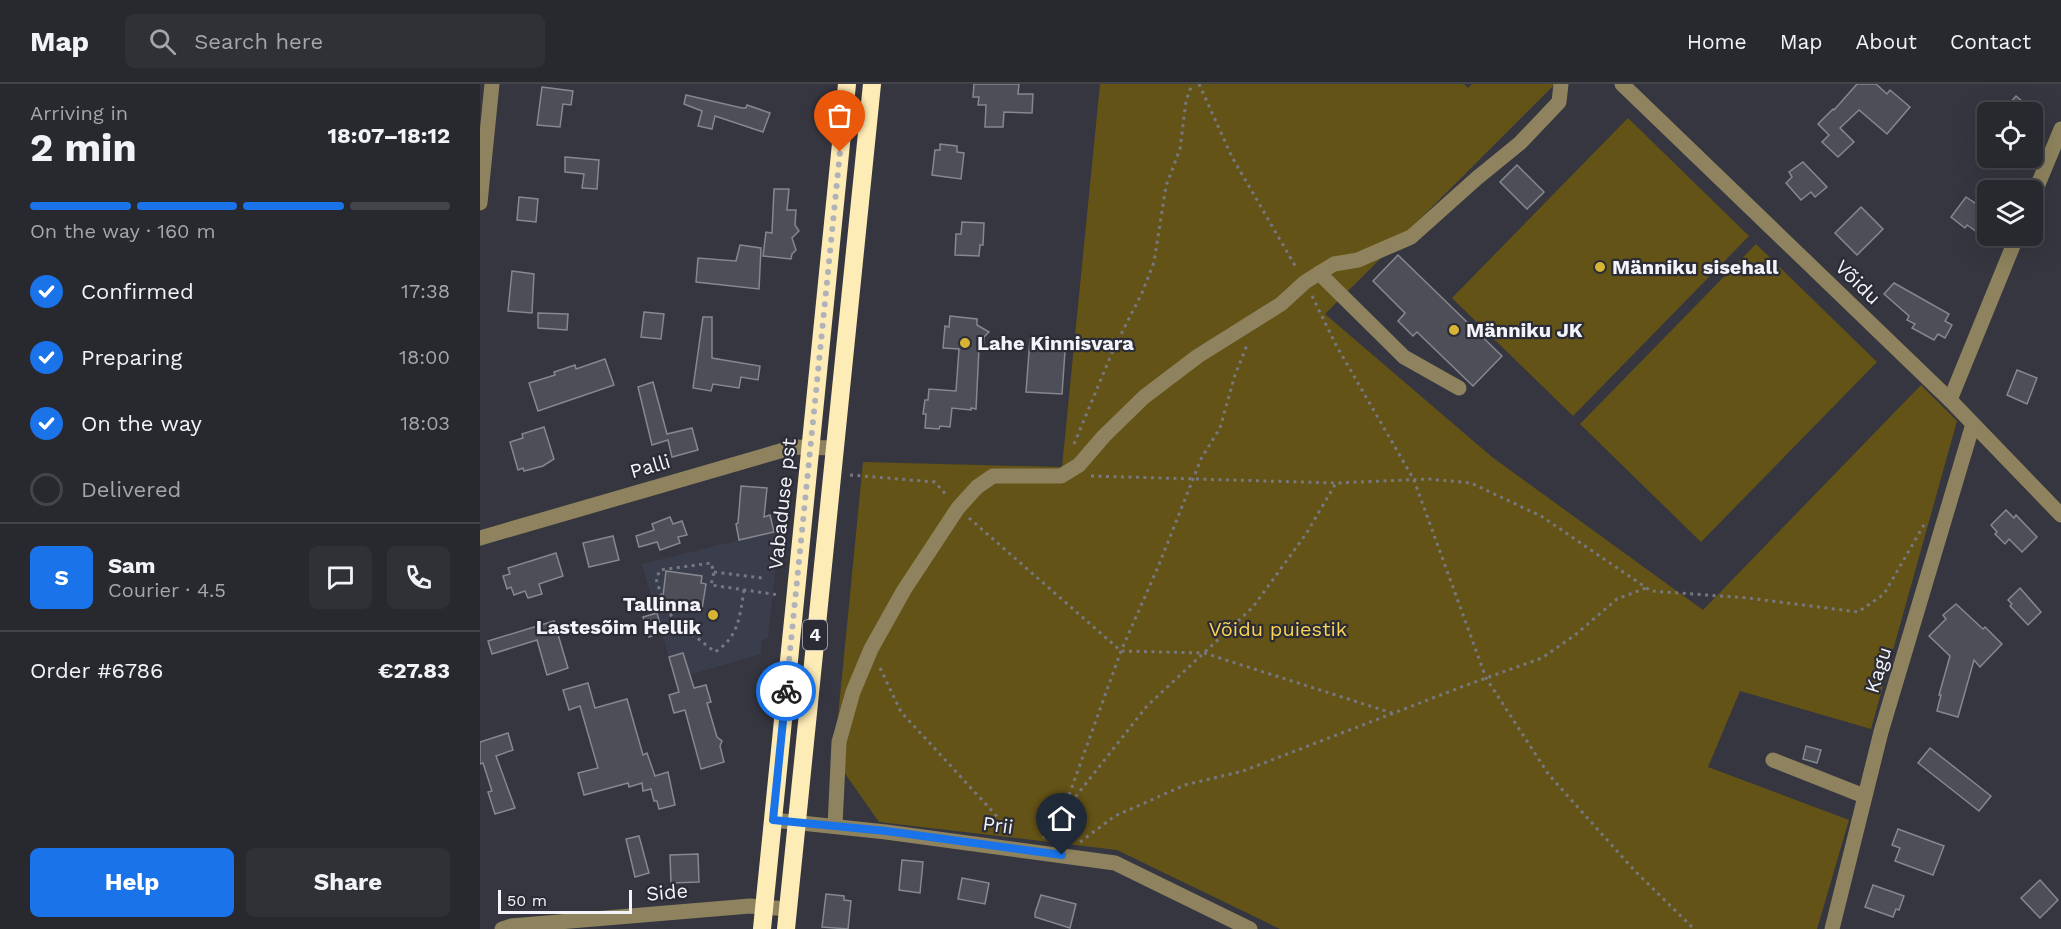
<!DOCTYPE html>
<meta charset="utf-8">
<style>
body{margin:0;font-family:"Work Sans",sans-serif;background:#303037;color:#f1f3f6;height:100vh;display:flex;flex-direction:column;font-size:22px;white-space:nowrap}
*{box-sizing:border-box;margin:0}
p{font-size:20px;color:#a5a6aa}
.icon{flex:none;width:33px;height:33px;fill:none;stroke:currentColor;stroke-width:2;stroke-linecap:round;stroke-linejoin:round}
.map{position:relative;flex:1;overflow:hidden}
.panel{display:flex;flex-direction:column;background:#28282f;width:480px}
.panel>*{flex:none}
.buttons{position:absolute;left:1497px;top:18px;display:grid;gap:12px}
.buttons a{display:grid;place-items:center;width:66px;height:66px;border-radius:9px;background:#28282f;box-shadow:0 6px 24px #0002,0 0 0 2px #44444b;font-size:30px}
.scale{position:absolute;left:18px;bottom:15px;width:134px;box-sizing:border-box;padding-left:6px;border:3px solid #f3f4fa;border-top:0;font-size:16px;line-height:21px;white-space:nowrap;color:#f3f4fa;-webkit-text-stroke:4px #2b2c35;paint-order:stroke}
.pin{position:absolute;display:grid;place-items:center;width:51px;height:51px;color:#fff;margin:-62px -26px;border-radius:50% 50% 50% 0;rotate:-45deg;box-shadow:0 0 6px #0007}
.pin .icon{rotate:45deg}
.courier{position:absolute;display:grid;place-items:center;width:60px;height:60px;margin:-30px;border:4px solid #1a73e8;border-radius:50%;background:#fff;color:#222;box-shadow:0 2px 8px #0007}
.overview em{font-style:normal;font-weight:700}
.overview div{display:flex;flex-direction:column-reverse}
.overview{display:flex;align-items:center;justify-content:space-between;height:102px;padding:0 30px}
h1{font-size:39px;font-weight:700;line-height:45px}
.bar{display:grid;grid-template-columns:repeat(4,1fr);gap:9px 6px;align-content:center;height:72px;padding:0 30px}
.bar i{height:8px;border-radius:4px;background:#44444b}
.bar .current{background:#1a73e8}
.bar p{grid-column:span 4}
.line{display:flex;align-items:center;gap:15px;padding:0 30px;border-top:2px solid #44444b}
.line div{flex:1}
.round{display:grid;place-items:center;flex:none;width:63px;height:63px;border-radius:9px;background:#303037}
ol{padding:0 30px;list-style:none}
li{display:flex;align-items:center;gap:18px;height:66px}
li p{margin-inline-start:auto}
li .icon{padding:6px;border-radius:50%;background:#1a73e8;color:#fff;stroke-width:4}
li:last-child{color:#a5a6aa}
li i{width:33px;height:33px;border:3px solid #44444b;border-radius:50%}
.primary-button{display:flex;gap:12px;margin-top:auto;padding:12px 30px}
.primary-button a{flex:1;height:69px;border-radius:9px;background:#1a73e8;color:#fff;font-size:24px;font-weight:700;line-height:69px;text-align:center}
.primary-button a+a{background:#303037;color:#f1f3f6}
header{display:flex;align-items:center;gap:36px;box-sizing:border-box;height:84px;padding:0 30px;background:#28282f;border-bottom:2px solid #44444b}
header strong{font-size:28px}
nav{display:flex;gap:33px;margin-inline-start:auto;font-size:21px}
.search{width:420px;height:54px;background:#303037;display:flex;align-items:center;gap:15px;box-sizing:border-box;padding:0 21px;border-radius:9px;color:#a5a6aa;font-size:22px}
main{display:flex;flex:1;min-height:0}
.map>svg:first-child{display:block}
</style>
<header>
<strong>Map</strong>
<div class="search"><svg class="icon" aria-label="search" viewBox="0 0 24 24"><circle cx="10" cy="10" r="6"/><path d="M15 15l6 6"/></svg>Search here</div>
<nav><a>Home</a><a>Map</a><a>About</a><a>Contact</a></nav>
</header>
<main>
<section class="panel">
<div class="overview"><div><h1>2 min</h1><p>Arriving in</p></div><em>18:07–18:12</em></div>
<div class="bar"><i class="current"></i><i class="current"></i><i class="current"></i><i></i><p>On the way · 160 m</p></div>
<ol>
<li><svg class="icon" aria-label="check" viewBox="0 0 24 24"><path d="M5 12l5 5 9-10"/></svg>Confirmed<p>17:38</p></li>
<li><svg class="icon" aria-label="check" viewBox="0 0 24 24"><path d="M5 12l5 5 9-10"/></svg>Preparing<p>18:00</p></li>
<li><svg class="icon" aria-label="check" viewBox="0 0 24 24"><path d="M5 12l5 5 9-10"/></svg>On the way<p>18:03</p></li>
<li><i></i>Delivered</li>
</ol>
<div class="line" style="height:108px"><b class="round" style="background:#1a73e8;color:#fff">S</b><div><b>Sam</b><p>Courier · 4.5</p></div><a class="round"><svg class="icon" aria-label="chat" viewBox="0 0 24 24"><path d="M4 5h16v11H9l-5 4z"/></svg></a><a class="round"><svg class="icon" aria-label="phone" viewBox="0 0 24 24"><path d="M5 4h4l2 5-3 2q2 4 5 5l2-3 5 2v4C11 20 4 13 5 4z"/></svg></a></div>
<div class="line" style="height:78px"><div>Order #6786</div><b>€27.83</b></div>
<div class="primary-button"><a>Help</a><a>Share</a></div>
</section>
<div class="map">
<svg width="1581" height="845" viewBox="0 0 1581 845">
<rect width="100%" height="100%" fill="#35363f"/>
<path fill="#3a3d4c" d="M300 446 288 553 281 558V570L195 595 162 480Z"/>
<g fill="#645316">
<path d="M620 0H984L988 4 992 0H1075L845 230 1012 373 1223 526 1441 301 1477 337 1391 645 1260 607 1228 683 1369 736 1337 845H800L637 766 399 738 354 674 383 378 582 383Z"/>
<path d="M1148 34 1269 152 1093 332 972 214Z"/>
<path d="M1276 160 1397 278 1221 458 1100 340Z"/>
</g>
<g fill="#4d4e58" stroke="#858791" stroke-width="1.5">
<path d="M494 0H539L538 10H553L552 29 524 28 523 43H505L506 21H498L499 13H493Z"/>
<path d="M1377 0H1396L1407 10 1410 6 1430 23 1407 50 1379 26 1360 44 1374 58 1358 73 1342 58 1349 51 1338 40 1353 25 1354 26Z"/>
<path d="M62 3 93 7 91 21 83 20 80 43 57 41Z"/>
<path d="M206 11 262 24H266L267 21 290 29 283 48 235 32 232 45 218 42 222 27 204 20Z"/>
<path d="M1536 12 1555 28H1522Z"/>
<path d="M460 60 477 62V68L484 69 481 95 452 91 455 66H460Z"/>
<path d="M85 73 119 76 117 105 102 104 104 90 85 88Z"/>
<path d="M1323 78 1347 103 1335 113 1331 108 1321 116 1306 99 1312 93 1309 88Z"/>
<path d="M1037 81 1064 108 1047 125 1020 98Z"/>
<path d="M294 105H309L307 126H316L315 141 319 147 312 154 316 166 312 170 311 175 283 172 286 148 292 149Z"/>
<path d="M39 113 58 115 56 138 37 136Z"/>
<path d="M1486 113 1495 119 1499 114 1508 120V133L1497 148 1487 141 1485 144 1471 133Z"/>
<path d="M1381 123 1403 145 1377 171 1355 149Z"/>
<path d="M482 138 504 139 503 161H500L499 172 475 171 476 150H481Z"/>
<path d="M260 161 281 164 279 205 216 198 218 174 256 177Z"/>
<path d="M918 171 1022 272 993 302 937 248 933 252 918 237 925 229 893 197Z"/>
<path d="M32 187 54 190 52 229 28 227Z"/>
<path d="M1414 199 1469 230 1465 237 1472 241 1465 254 1458 250 1454 256 1432 244 1435 240 1427 236 1429 232 1404 210Z"/>
<path d="M164 228 184 230 181 255 161 253Z"/>
<path d="M58 229 88 230 87 246 58 244Z"/>
<path d="M470 232 497 235V241L509 248 504 253 503 265H499L496 325 491 324V326L472 324 470 343 460 342 459 345 445 344 446 330H443L445 316H448L449 305 476 307 479 265 463 264 465 242 469 243Z"/>
<path d="M223 233H232V274L280 282 278 296 261 293 259 304 233 300 231 307 213 304Z"/>
<path d="M550 255 569 256V266L585 267 582 310 546 308Z"/>
<path d="M125 275 134 301 58 327 49 299 75 291 74 288 95 281 96 285Z"/>
<path d="M1537 286 1557 294 1547 320 1527 311Z"/>
<path d="M173 298 187 350 212 344 218 366 192 373 188 356 172 361 158 303Z"/>
<path d="M64 343 74 375 63 382 44 387 43 384 38 386 30 358 43 354 42 350Z"/>
<path d="M261 402 287 404 284 433 290 431 294 448 259 456 256 440 258 439Z"/>
<path d="M1526 426 1534 434 1536 431 1557 453 1542 468 1529 455 1525 460 1515 450 1517 448 1511 441Z"/>
<path d="M190 433 193 440 202 437 207 451 198 453 200 459 180 466 177 458 159 463 156 452 174 446 172 440Z"/>
<path d="M133 452 139 476 109 483 103 459Z"/>
<path d="M76 469 83 492 59 500 62 510 48 514 45 507 34 511 31 503 27 505 23 492 30 490 28 484Z"/>
<path d="M186 487 222 492 221 499 226 500 222 525 182 520Z"/>
<path d="M1540 504 1561 528 1548 541 1530 522 1532 520 1528 516Z"/>
<path d="M1476 520 1503 545 1505 543 1522 560 1500 583 1494 576 1478 633 1457 627 1461 611H1459L1470 572 1449 552 1466 535 1463 531Z"/>
<path d="M177 529 182 548 169 553 163 533Z"/>
<path d="M74 537 88 584 67 591 57 556 12 570 8 557Z"/>
<path d="M203 569 214 604 226 601 231 618 227 619 237 653 242 657 240 662 244 678 221 685 205 626 194 629 189 611 199 608 189 573Z"/>
<path d="M108 599 115 624 147 615 163 671 167 669 175 692 188 688 195 721 179 725 177 717H174L171 705 163 707 162 699 149 703 148 699 104 711 98 689 118 684 100 622 89 626 83 606Z"/>
<path d="M28 649 33 666 16 672 35 724 15 730 8 708 12 707 3 679 0 680V658Z"/>
<path d="M1326 662 1341 666 1337 679 1323 675Z"/>
<path d="M1450 664 1511 712 1499 727 1438 679Z"/>
<path d="M1418 745 1464 762 1453 791 1415 777 1420 764 1412 761Z"/>
<path d="M159 752 169 789 155 793 146 755Z"/>
<path d="M218 770 219 798 191 799 190 771Z"/>
<path d="M422 776 443 778 440 809 419 806Z"/>
<path d="M482 794 509 799 505 820 478 815Z"/>
<path d="M1560 796 1578 816 1560 834 1541 814Z"/>
<path d="M1393 801 1424 812 1419 826 1416 825 1413 833 1385 823Z"/>
<path d="M346 810 364 812V816L371 817 368 845 342 843Z"/>
<path d="M561 811 596 820 590 844 555 833V829Z"/>
</g>
<g fill="none" stroke-linecap="round" stroke-linejoin="round">
<g stroke="#76777f" stroke-width="3" stroke-dasharray="3 4.5" stroke-linecap="butt">
<path d="M719 0 752 73 817 185"/>
<path d="M832 212 856 261 934 396 1006 594 1069 691 1154 786 1214 845"/>
<path d="M594 360 634 264 662 209 674 178 686 102 700 65 706 17 712 0"/>
<path d="M370 391 455 398 467 412"/>
<path d="M611 392 856 399"/>
<path d="M489 434 641 567 724 569 912 629"/>
<path d="M234 488 282 494"/>
<path d="M264 506C260 531 259 553 235 568L193 535 183 516 176 495 180 486 231 479 234 488 231 501 299 511"/>
<path d="M400 584 421 628 515 730 527 749"/>
<path d="M584 725 641 567 678 483 721 375 740 344 755 291 767 261"/>
<path d="M563 754 667 622 773 523 826 450 856 399 949 395 991 399 1061 432 1171 507 1268 514 1378 528 1404 510 1445 439"/>
<path d="M600 758 635 732 705 701 763 687 984 602 1062 574 1095 551 1137 515 1166 504"/>
</g>
<g stroke="#8e835e" stroke-width="15">
<path d="M1142 0 1470 316 1581 431"/>
<path d="M1552 115 1581 45"/>
<path d="M0 119 12 0"/>
<path d="M839 189 924 273 979 304"/>
<path d="M1470 316 1537 152"/>
<path d="M0 454 314 363 354 364"/>
<path d="M1293 676 1384 712"/>
<path d="M293 736 406 748 635 779 770 845"/>
<path d="M355 742 359 658 373 608 391 565 424 506 478 424 497 403 513 392H581L599 381 624 352 664 313 718 272 801 220 825 198 854 180 878 176 931 153 997 94 1040 59 1079 18 1081 0"/>
<path d="M22 845 31 842 270 822 308 825"/>
<path d="M1352 845 1401 648 1493 340"/>
</g>
<g stroke="#feecb6" stroke-width="18">
<path d="M282 845 367 0"/>
<path d="M306 845 392 0"/>
</g>
</g>
<g fill="none" stroke-linecap="round" stroke-linejoin="round">
<path stroke="#b0b2b9" stroke-width="6" stroke-dasharray="0 10.8" d="M306 607 360 68"/>
<path stroke="#1a73e8" stroke-width="8" d="M306 607 293 736 406 747 582 771"/>
</g>
<g fill="#d7b434" stroke="#2b2c35" stroke-width="2">
<circle cx="1120" cy="183" r="6"/>
<circle cx="974" cy="246" r="6"/>
<circle cx="485" cy="259" r="6"/>
<circle cx="233" cy="531" r="6"/>
</g>
<g text-anchor="middle" stroke-width="4.5" stroke-linejoin="round" paint-order="stroke">
<rect fill="#2b2c35" stroke="#b7b8bf" stroke-width="1.5" x="323" y="536" width="24" height="30" rx="4.5"/>
<g font-size="18" font-weight="bold" fill="#f3f4fa">
<text x="335" y="557">4</text>
</g>
<g font-size="20" font-weight="bold" fill="#f3f4fa" stroke="#2b2c35" text-anchor="start">
<text x="1132" y="190">Männiku sisehall</text>
<text x="986" y="253">Männiku JK</text>
<text x="497" y="266">Lahe Kinnisvara</text>
<text x="221" y="527" text-anchor="end">Tallinna<tspan x="221" dy="23">Lastesõim Hellik</tspan></text>
</g>
<g font-size="20" fill="#f3f4fa" stroke="#2b2c35">
<text transform="translate(1378 198) rotate(44)" y="7">Võidu</text>
<text transform="translate(170 382) rotate(-16)" y="7">Palli</text>
<text transform="translate(302 420) rotate(-84)" y="7">Vabaduse pst</text>
<text transform="translate(1398 586) rotate(-73)" y="7">Kagu</text>
<text transform="translate(518 741) rotate(8)" y="7">Prii</text>
<text transform="translate(187 808) rotate(-5)" y="7">Side</text>
</g>
<g font-size="20" fill="#fad452" stroke="#2b2c35">
<text x="798" y="552">Võidu puiestik</text>
</g>
</g>
</svg>
<div class="buttons">
<a><svg class="icon" aria-label="locate" viewBox="0 0 24 24"><circle cx="12" cy="12" r="6"/><path d="M12 2v4M12 18v4M2 12h4M18 12h4"/></svg></a>
<a><svg class="icon" aria-label="layers" viewBox="0 0 24 24"><path d="M12 4l9 5-9 5-9-5zM3 14l9 5 9-5"/></svg></a>
</div>
<div class="scale">50 m</div>
<div class="pin" style="left:360px;top:68px;background:#ea580c"><svg class="icon" aria-label="bag" viewBox="0 0 24 24"><path d="M5 8h14l-1 12H6zM9 8a3 3 0 0 1 6 0"/></svg></div>
<div class="pin" style="left:582px;top:771px;background:#1f2937"><svg class="icon" aria-label="home" viewBox="0 0 24 24"><path d="M3 11l9-7 9 7M6 9v11h12V9"/></svg></div>
<div class="courier" style="left:306px;top:607px"><svg class="icon" aria-label="bike" viewBox="0 0 24 24"><circle cx="6" cy="16" r="4"/><circle cx="18" cy="16" r="4"/><path d="M6 16l4-8h5l3 8M10 8l3 8H6M13 5h3"/></svg></div>
</div>
</main>
